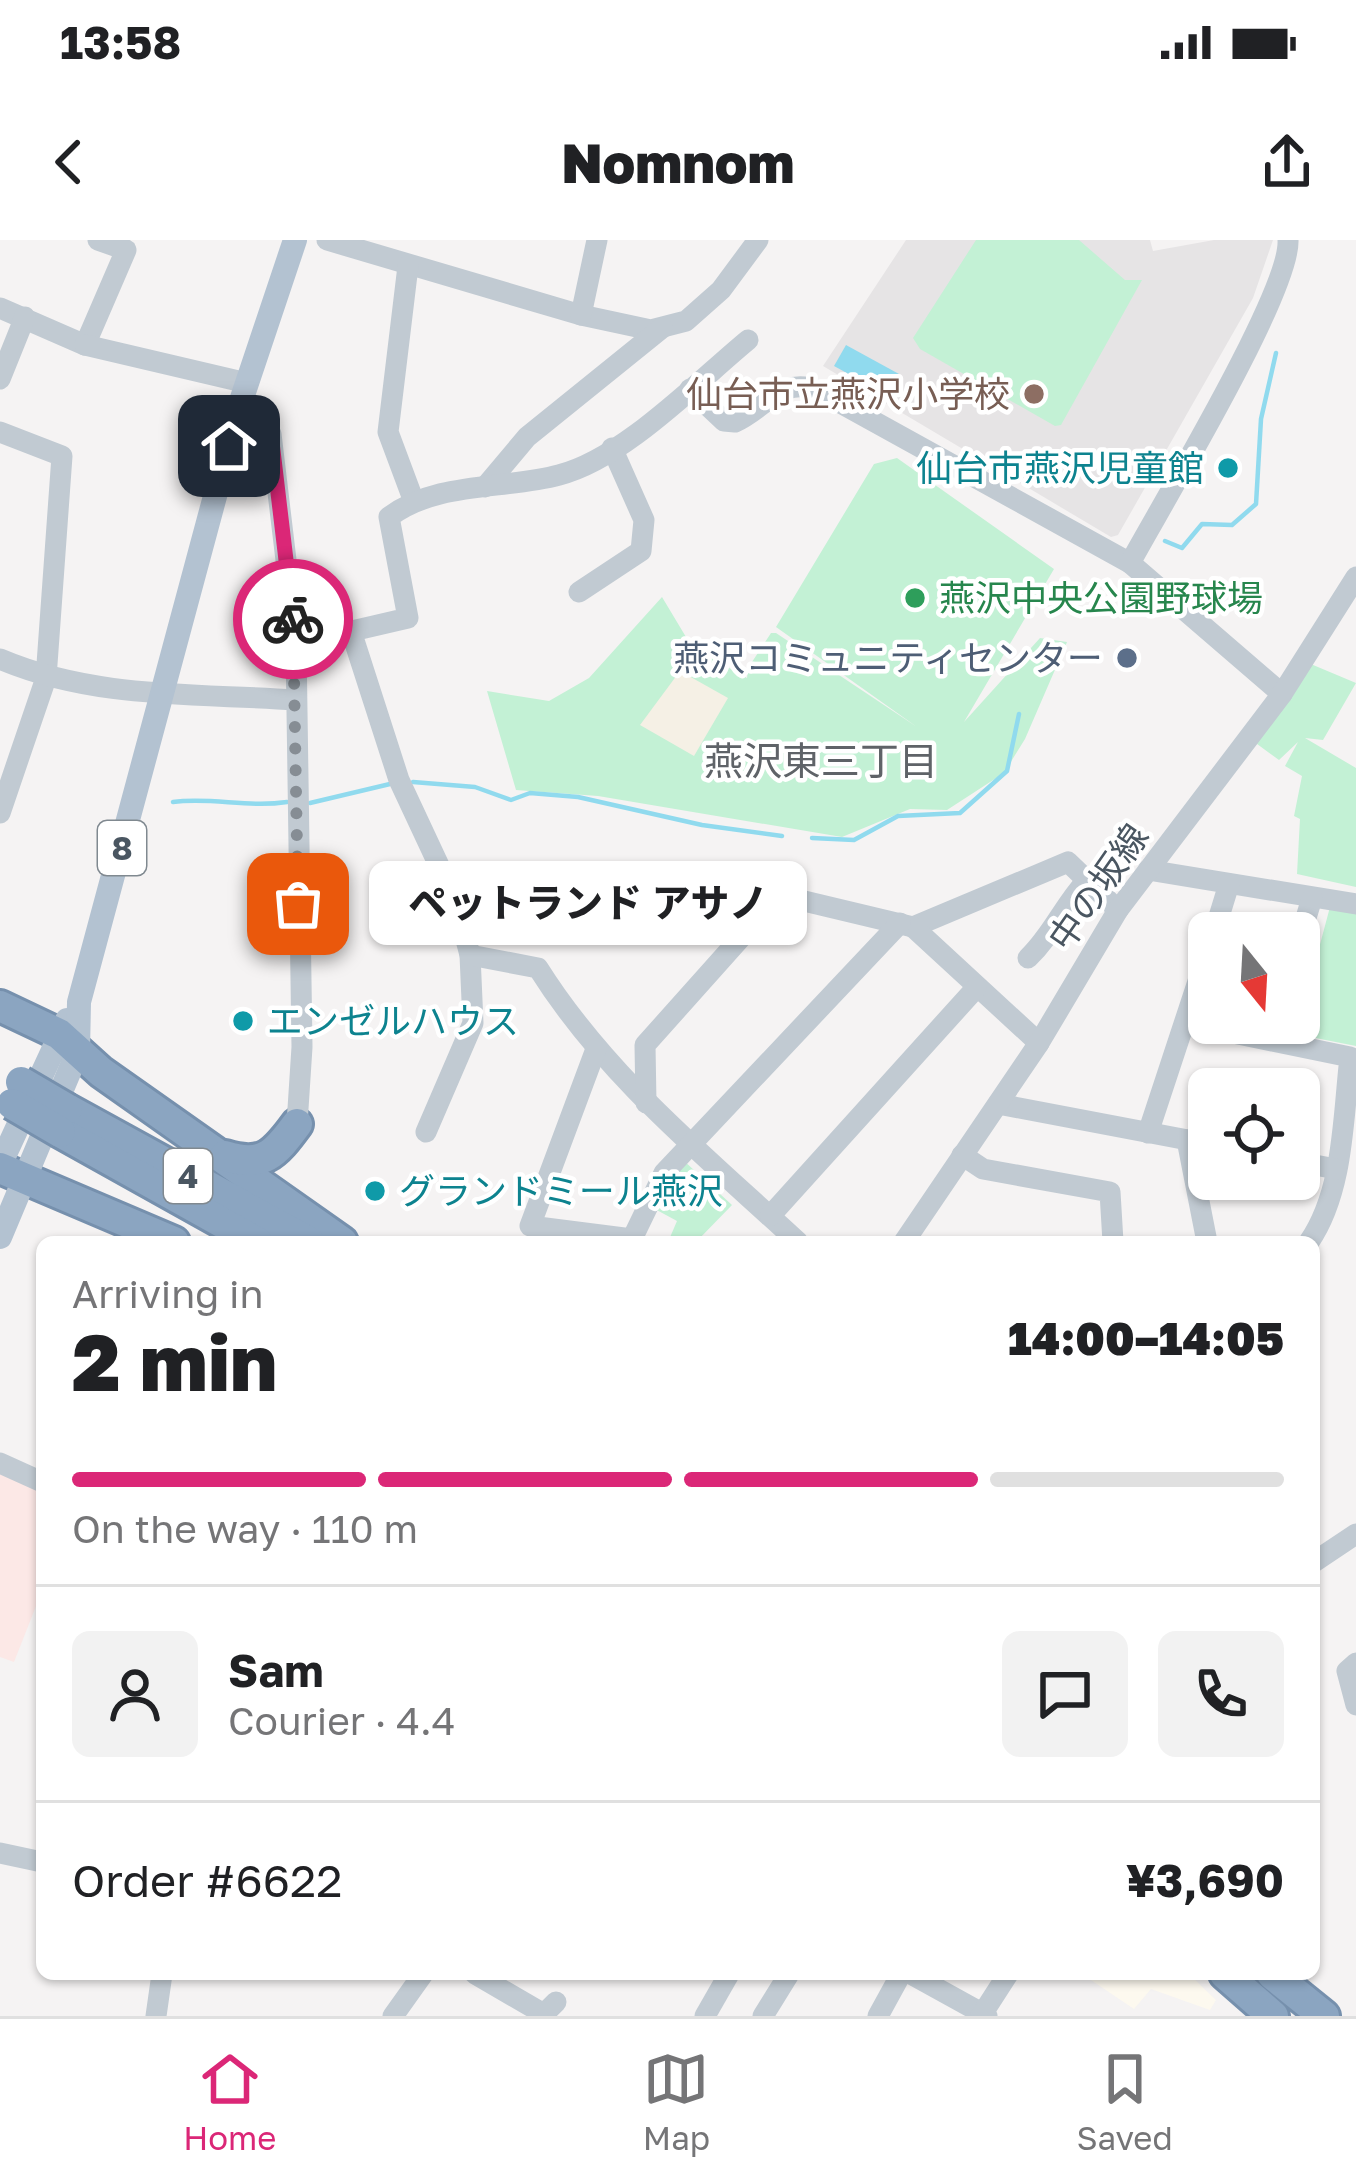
<!DOCTYPE html>
<meta charset="utf-8">
<style>
body{margin:0;font-family:"Golos Text","Noto Sans JP",sans-serif;background:#f2f2f2;color:#202124;height:100vh;display:flex;flex-direction:column;font-size:45px;white-space:nowrap}
*{box-sizing:border-box;margin:0}
p{font-size:39px;color:#757577}
.icon{flex:none;width:66px;height:66px;fill:none;stroke:currentColor;stroke-width:2;stroke-linecap:round;stroke-linejoin:round}
.map{position:relative;flex:1;overflow:hidden}
.details{position:absolute;left:36px;top:996px;width:1284px;height:744px;display:flex;flex-direction:column;background:#fff;border-radius:18px;box-shadow:0 3px 9px #0004}
.details>*{flex:none}
.needle{width:78px;rotate:162deg}
.buttons{position:absolute;left:1188px;top:672px;display:grid;gap:24px}
.buttons a{display:grid;place-items:center;width:132px;height:132px;border-radius:18px;background:#fff;box-shadow:0 3px 9px #0004;font-size:60px}
.pin{position:absolute;display:grid;place-items:center;width:102px;height:102px;color:#fff;margin:-51px;border-radius:24px;box-shadow:0 6px 18px #0006}
.courier{position:absolute;display:grid;place-items:center;width:120px;height:120px;margin:-60px;border:9px solid #db2777;border-radius:50%;background:#fff;color:#222;box-shadow:0 3px 15px #0007}
.bubble{position:absolute;height:84px;border-radius:18px;background:#fff;box-shadow:0 3px 9px #0004;font-size:39px;font-weight:800;line-height:84px;text-align:center}
.head em{font-style:normal;font-weight:800}
.head div{display:flex;flex-direction:column-reverse}
.head{display:flex;align-items:center;justify-content:space-between;height:204px;padding:0 36px}
h1{font-size:78px;font-weight:800;line-height:90px}
.bar{display:grid;grid-template-columns:repeat(4,1fr);gap:18px 12px;align-content:center;height:144px;padding:0 36px}
.bar i{height:15px;border-radius:9px;background:#e0e0e0}
.bar .current{background:#db2777}
.bar p{grid-column:span 4}
.line{display:flex;align-items:center;gap:30px;padding:0 36px;border-top:3px solid #e0e0e0}
.line div{flex:1}
.round{display:grid;place-items:center;flex:none;width:126px;height:126px;border-radius:18px;background:#f2f2f2}
.status{display:flex;justify-content:space-between;align-items:center;height:84px;padding:0 60px;background:#fff;direction:ltr}
.status svg{height:33px;fill:currentColor}
header{display:flex;justify-content:space-between;align-items:center;height:156px;padding:0 36px;background:#fff;font-size:54px;font-weight:800}
.dock{display:flex;justify-content:space-around;align-items:center;height:168px;border-top:3px solid #e0e0e0;background:#fff;font-size:33px;color:#757577}
.dock a{display:grid;justify-items:center;gap:6px}
.dock .current{color:#db2777}
.map>svg:first-child{display:block}
</style>
<div class="status"><b>13:58</b><svg viewBox="0 0 49 12"><path d="M0 12V9h3v3zM5 12V6h3v6zM10 12V3h3v9zM15 12V0h3v12zM26 1h20v11H26zM47 4h2v5h-2z"/></svg></div>
<header><svg class="icon" aria-label="back" viewBox="0 0 24 24"><path d="M15 5l-7 7 7 7"/></svg>Nomnom<svg class="icon" aria-label="share" viewBox="0 0 24 24"><path d="M12 15V3M7 8l5-5 5 5M5 13v7h14v-7"/></svg></header>
<div class="map">
<svg width="1356" height="1776" viewBox="0 0 1356 1776">
<rect width="100%" height="100%" fill="#f5f3f3"/>
<path fill="#fdf9ef" d="M1082 1734H1189L1216 1760 1210 1770 1151 1749 1134 1769Z"/>
<path fill="#e6e4e5" d="M906 0H1150L1153 11 1214 0H1273L1253 58 1118 295 1111 297 823 126Z"/>
<path fill="#fce8e6" d="M0 1234 42 1249V1351L14 1422 0 1417Z"/>
<g fill="#c3f1d5">
<path d="M976 0H1079L1125 40H1142L1061 185 1055 186 920 109 913 98Z"/>
<path d="M897 218 1054 329 964 482 1040 398 1067 402 1025 499 1004 533 947 570 910 569 842 597 598 556 516 550 487 451 549 461 589 438 662 357 692 407 747 438 748 428 771 393H776L917 487 776 387 874 224Z"/>
<path d="M1306 422 1356 443 1323 500 1305 498 1356 528V647L1297 634 1300 579 1294 576 1302 536 1285 526 1298 502 1279 520 1253 501Z"/>
<path d="M1330 667 1356 672V806L1290 793 1299 783Z"/>
<path d="M683 920 732 965 696 1002H668L677 981 653 968Z"/>
</g>
<path fill="#f5f0e5" d="M680 431 728 458 694 516 640 485Z"/>
<path fill="#90daee" d="M846 105 899 134 887 155 834 126Z"/>
<g fill="none" stroke-linecap="round" stroke-linejoin="round">
<g stroke="#90daee" stroke-width="4.5">
<path d="M1165 301 1182 308 1202 284 1232 285 1256 264 1261 179 1276 113"/>
<path d="M413 542 475 547 511 560 530 553 578 557 702 585 782 596"/>
<path d="M173 562C212 557 248 568 287 562"/>
<path d="M310 563 390 544"/>
<path d="M812 598 854 600 898 576 960 573 1007 531 1019 474"/>
</g>
<defs>
<g id="highway">
<path d="M0 766 59 794 101 832 342 1002"/>
<path d="M67 869 309 1002"/>
<path d="M60 892 257 1002"/>
<path d="M225 916C263 928 275 914 297 884"/>
<path d="M0 928 174 1002"/>
<path d="M1225 1734 1273 1776"/>
<path d="M1272 1734 1324 1776"/>
</g>
</defs>
<use href="#highway" stroke="#7690ad" stroke-width="36"/>
<g stroke="#c1cad2" stroke-width="21">
<path d="M327 0 581 75 651 90 686 81 721 50 758 0"/>
<path d="M408 26 388 192 413 259"/>
<path d="M0 68 85 105 126 10 98 0"/>
<path d="M581 75 597 0"/>
<path d="M85 105 247 143"/>
<path d="M0 139 25 77"/>
<path d="M690 149 724 181 735 182C765 169 781 136 817 150L1130 323"/>
<path d="M239 167 260 173 271 194 296 404 302 807 297 884"/>
<path d="M0 192 62 216 46 438 0 573"/>
<path d="M485 247 527 197 662 88"/>
<path d="M579 352 641 311 644 280 612 208"/>
<path d="M351 391 399 540 456 662 470 715 473 783 426 892"/>
<path d="M296 404 408 378 389 277C437 241 503 250 559 235 623 219 697 142 748 100"/>
<path d="M0 419C94 459 195 453 295 460"/>
<path d="M1282 454 1130 323C1162 264 1291 51 1288 0"/>
<path d="M1148 630 1356 664"/>
<path d="M456 662 779 655 913 687 1068 622 1118 670"/>
<path d="M913 687 1039 803"/>
<path d="M1214 693 1229 644"/>
<path d="M1299 701 1312 658"/>
<path d="M470 715 538 728C606 836 705 916 798 1002"/>
<path d="M1028 718C1053 694 1063 666 1087 640"/>
<path d="M1185 783 1350 817C1343 877 1344 951 1309 1002"/>
<path d="M596 809 530 986 632 999 664 933 900 683"/>
<path d="M646 863 645 805 779 655"/>
<path d="M998 864 1209 904"/>
<path d="M1148 893 1209 708"/>
<path d="M1187 900 1207 1002"/>
<path d="M962 915 983 929 1110 952 1113 1002"/>
<path d="M1299 922 1336 929"/>
<path d="M770 976 976 748"/>
<path d="M904 1002 1039 803 1118 670 1282 454 1356 337"/>
<path d="M0 1223 42 1242"/>
<path d="M1314 1322 1356 1294"/>
<path d="M1356 1423 1347 1431 1356 1465"/>
<path d="M0 1613 42 1622"/>
<path d="M475 1734 544 1774 556 1762"/>
<path d="M911 1734 987 1776"/>
<path d="M156 1776 162 1734"/>
<path d="M393 1776 423 1734"/>
<path d="M705 1776 729 1734"/>
<path d="M763 1776 789 1734"/>
<path d="M878 1776 901 1734"/>
<path d="M981 1776 1008 1734"/>
</g>
<g stroke="#b3c2d1" stroke-width="24">
<path d="M0 925 67 780"/>
<path d="M0 997 78 811 79 762 239 167 295 0"/>
</g>
<use href="#highway" stroke="#8ba5c1" stroke-width="30"/>
<defs>
<g id="highway-bridge">
<path d="M21 842 67 869"/>
<path d="M12 864 60 892"/>
</g>
</defs>
<use href="#highway-bridge" stroke="#7690ad" stroke-width="36" stroke-linecap="butt"/>
<use href="#highway-bridge" stroke="#8ba5c1" stroke-width="30"/>
</g>
<g fill="none" stroke-linecap="round" stroke-linejoin="round">
<path stroke="#868d94" stroke-width="12" stroke-dasharray="0 21.6" d="M293 379 298 664"/>
<path stroke="#db2777" stroke-width="15" d="M229 206 239 167 260 173 271 194 293 379"/>
</g>
<circle fill="#8d6e63" stroke="#fff" stroke-width="4.5" cx="1034" cy="154" r="12"/>
<g fill="#0f9aa8" stroke="#fff" stroke-width="4.5">
<circle cx="1228" cy="228" r="12"/>
<circle cx="243" cy="781" r="12"/>
<circle cx="375" cy="951" r="12"/>
</g>
<circle fill="#2e9e5b" stroke="#fff" stroke-width="4.5" cx="915" cy="358" r="12"/>
<circle fill="#5c6f8a" stroke="#fff" stroke-width="4.5" cx="1127" cy="418" r="12"/>
<g text-anchor="middle" stroke-width="9" stroke-linejoin="round" paint-order="stroke">
<g fill="#fff" stroke="#808990" stroke-width="3">
<rect x="98" y="581" width="48" height="54" rx="9"/>
<rect x="164" y="909" width="48" height="54" rx="9"/>
</g>
<g font-size="33" font-weight="bold" fill="#4a5661">
<text x="122" y="620">8</text>
<text x="188" y="948">4</text>
</g>
<g font-size="36" fill="#785e54" stroke="#fff" text-anchor="end">
<text x="1010" y="167">仙台市立燕沢小学校</text>
</g>
<g font-size="36" fill="#0d838f" stroke="#fff" text-anchor="start">
<text x="1204" y="241" text-anchor="end">仙台市燕沢児童館</text>
<text x="267" y="794">エンゼルハウス</text>
<text x="399" y="964">グランドミール燕沢</text>
</g>
<g font-size="36" fill="#27864d" stroke="#fff" text-anchor="start">
<text x="939" y="371">燕沢中央公園野球場</text>
</g>
<g font-size="36" fill="#4e5e75" stroke="#fff" text-anchor="end">
<text x="1103" y="431">燕沢コミュニティセンター</text>
</g>
<g font-size="36" fill="#4a5661" stroke="#fff">
<text transform="translate(1098 647) rotate(-55)" y="13">中の坂線</text>
</g>
<g font-size="39" fill="#5f6368" stroke="#fff">
<text x="821" y="535">燕沢東三丁目</text>
</g>
</g>
</svg>
<div class="buttons">
<a><svg class="needle" viewBox="-14 -14 28 28"><path d="M0-13l5 13h-10z" fill="#e53935"/><path d="M0 13l5-13h-10z" fill="#757577"/></svg></a>
<a><svg class="icon" aria-label="locate" viewBox="0 0 24 24"><circle cx="12" cy="12" r="6"/><path d="M12 2v4M12 18v4M2 12h4M18 12h4"/></svg></a>
</div>
<div class="pin" style="left:298px;top:664px;background:#ea580c"><svg class="icon" aria-label="bag" viewBox="0 0 24 24"><path d="M5 8h14l-1 12H6zM9 8a3 3 0 0 1 6 0"/></svg></div>
<div class="pin" style="left:229px;top:206px;background:#1f2937"><svg class="icon" aria-label="home" viewBox="0 0 24 24"><path d="M3 11l9-7 9 7M6 9v11h12V9"/></svg></div>
<div class="courier" style="left:293px;top:379px"><svg class="icon" aria-label="bike" viewBox="0 0 24 24"><circle cx="6" cy="16" r="4"/><circle cx="18" cy="16" r="4"/><path d="M6 16l4-8h5l3 8M10 8l3 8H6M13 5h3"/></svg></div>
<div class="bubble" style="left:369px;top:621px;width:438px">ペットランド アサノ</div>
<section class="details">
<div class="head"><div><h1>2 min</h1><p>Arriving in</p></div><em>14:00–14:05</em></div>
<div class="bar"><i class="current"></i><i class="current"></i><i class="current"></i><i></i><p>On the way · 110 m</p></div>
<div class="line" style="height:216px"><a class="round"><svg class="icon" aria-label="person" viewBox="0 0 24 24"><circle cx="12" cy="8" r="4"/><path d="M4 21q1-7 8-7t8 7"/></svg></a><div><b>Sam</b><p>Courier · 4.4</p></div><a class="round"><svg class="icon" aria-label="chat" viewBox="0 0 24 24"><path d="M4 5h16v11H9l-5 4z"/></svg></a><a class="round"><svg class="icon" aria-label="phone" viewBox="0 0 24 24"><path d="M5 4h4l2 5-3 2q2 4 5 5l2-3 5 2v4C11 20 4 13 5 4z"/></svg></a></div>
<div class="line" style="height:156px"><div>Order #6622</div><b>¥3,690</b></div>
</section>
</div>
<nav class="dock">
<a class="current"><svg class="icon" aria-label="home" viewBox="0 0 24 24"><path d="M3 11l9-7 9 7M6 9v11h12V9"/></svg>Home</a>
<a><svg class="icon" aria-label="map" viewBox="0 0 24 24"><path d="M3 6l6-2 6 2 6-2v14l-6 2-6-2-6 2zM9 4v14M15 6v14"/></svg>Map</a>
<a><svg class="icon" aria-label="saved" viewBox="0 0 24 24"><path d="M7 4h10v16l-5-4-5 4z"/></svg>Saved</a>
</nav>
